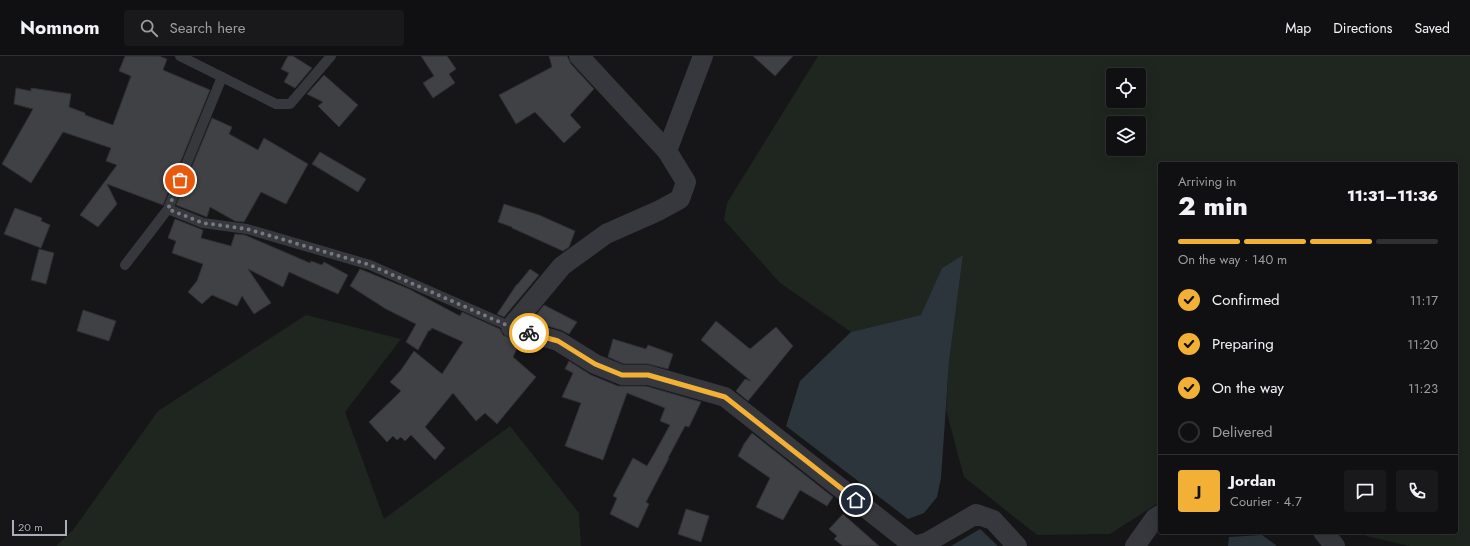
<!DOCTYPE html>
<meta charset="utf-8">
<style>
body{margin:0;font-family:Jost,sans-serif;background:#19191b;color:#f1f3f6;height:100vh;display:flex;flex-direction:column;font-size:15px;white-space:nowrap}
*{box-sizing:border-box;margin:0}
p{font-size:13px;color:#9c9d9f}
.icon{flex:none;width:22px;height:22px;fill:none;stroke:currentColor;stroke-width:2;stroke-linecap:round;stroke-linejoin:round}
.map{position:relative;flex:1;overflow:hidden}
.details{position:absolute;left:1158px;top:106px;width:300px;height:372px;display:flex;flex-direction:column;background:#101012;border-radius:4px;box-shadow:0 4px 16px #0002,0 0 0 1px #303032}
.details>*{flex:none}
.fabs{position:absolute;left:1106px;top:12px;display:grid;gap:8px}
.fabs a{display:grid;place-items:center;width:40px;height:40px;border-radius:4px;background:#101012;box-shadow:0 4px 16px #0002,0 0 0 1px #303032;font-size:20px}
.scale{position:absolute;left:12px;bottom:10px;width:55px;box-sizing:border-box;padding-left:4px;border:2px solid #a8adb8;border-top:0;font-size:11px;line-height:14px;white-space:nowrap;color:#a8adb8;-webkit-text-stroke:3px #111113;paint-order:stroke}
.pin{position:absolute;display:grid;place-items:center;width:34px;height:34px;color:#fff;margin:-17px;border:2px solid #fff;border-radius:50%;box-shadow:0 1px 4px #0007}
.courier{position:absolute;display:grid;place-items:center;width:40px;height:40px;margin:-20px;border:3px solid #f2b134;border-radius:50%;background:#fff;color:#222;box-shadow:0 1px 5px #0007}
.overview em{font-style:normal;font-weight:800}
.overview div{display:flex;flex-direction:column-reverse}
.overview{display:flex;align-items:center;justify-content:space-between;height:68px;padding:0 20px}
h1{font-size:26px;font-weight:800;line-height:30px}
.bar{display:grid;grid-template-columns:repeat(4,1fr);gap:6px 4px;align-content:center;height:48px;padding:0 20px}
.bar i{height:5px;border-radius:3px;background:#303032}
.bar .selected{background:#f2b134}
.bar p{grid-column:span 4}
.line{display:flex;align-items:center;gap:10px;padding:0 20px;border-top:1px solid #303032}
.line div{flex:1}
.round{display:grid;place-items:center;flex:none;width:42px;height:42px;border-radius:4px;background:#19191b}
ol{padding:0 20px;list-style:none}
li{display:flex;align-items:center;gap:12px;height:44px}
li p{margin-inline-start:auto}
li .icon{padding:4px;border-radius:50%;background:#f2b134;color:#111;stroke-width:4}
li:last-child{color:#9c9d9f}
li i{width:22px;height:22px;border:2px solid #303032;border-radius:50%}
header{display:flex;align-items:center;gap:24px;box-sizing:border-box;height:56px;padding:0 20px;background:#101012;border-bottom:1px solid #303032}
header strong{font-size:19px}
nav{display:flex;gap:22px;margin-inline-start:auto;font-size:14px}
.search{width:280px;height:36px;background:#19191b;display:flex;align-items:center;gap:10px;box-sizing:border-box;padding:0 14px;border-radius:4px;color:#9c9d9f;font-size:15px}
.map>svg:first-child{display:block}
</style>
<header>
<strong>Nomnom</strong>
<div class="search"><svg class="icon" aria-label="search" viewBox="0 0 24 24"><circle cx="10" cy="10" r="6"/><path d="M15 15l6 6"/></svg>Search here</div>
<nav><a>Map</a><a>Directions</a><a>Saved</a></nav>
</header>
<div class="map">
<svg width="1470" height="490" viewBox="0 0 1470 490">
<rect width="100%" height="100%" fill="#161618"/>
<g fill="#1e261f" fill-rule="evenodd">
<path d="M818 0H1470V490H1410L1370 481 1357 476H1456V108H1160V446L1110 478 1037 479 964 421 946 354 949 306 963 199 942 212 922 259 851 276 780 227 724 164 727 147ZM1113 19H1139V45H1113ZM1113 67H1139V93H1113Z"/>
<path d="M306 259 401 283 345 356 384 463 510 370 579 457 581 490H56L73 474 158 355Z"/>
</g>
<g fill="#2c353c">
<path d="M963 199 949 306 941 422 937 441 924 457 908 463 786 370 800 325 851 276 921 259 942 212Z"/>
<path d="M980 473 998 490H951Z"/>
<path d="M1262 479 1277 490H1228L1229 481Z"/>
</g>
<g fill="#404145" stroke="#303034">
<path d="M125 0H159L167 3 163 14 210 34 163 149 107 128 117 148 98 171 80 159 117 109 106 105 111 92 63 76 31 127 2 108 33 53 14 48 16 32 31 35V32L71 38 69 51 85 57V59L113 69 131 20 119 15Z"/>
<path d="M288 0H293L312 12 295 32 284 26 289 17 281 13Z"/>
<path d="M421 0H447L456 13 449 18 455 27 433 42 423 27 434 20Z"/>
<path d="M549 0H567L571 8 594 33 570 59 581 71 564 87 535 56 516 68 499 39 552 11Z"/>
<path d="M753 0H793L775 20Z"/>
<path d="M324 19 358 49 339 71 318 50 323 46 307 38Z"/>
<path d="M212 62 232 71 229 78 258 94 264 82 308 108 286 148 261 136 244 166 235 165 210 151 207 161 176 149Z"/>
<path d="M320 96 366 123 358 136 312 108Z"/>
<path d="M504 148 539 159 575 175 569 191 563 195 512 172V171L498 166Z"/>
<path d="M15 152 42 162 41 165 50 169 41 192 4 178Z"/>
<path d="M175 163 203 174 201 182 231 190 235 178 245 179 310 207 311 205 322 209 324 206 348 219 338 238 289 216 283 231 248 213 271 247 254 258 242 240 237 250 212 239 202 248 188 236 197 225 203 208 172 197 176 185 168 182Z"/>
<path d="M39 193 54 197 46 228 31 224Z"/>
<path d="M360 213 409 233 460 260 462 256 500 273 503 279 520 286 513 301 536 321 497 368 485 357 476 365 453 337 425 371 445 392 435 404 411 379 405 385 401 381 397 384 393 380 387 386 369 366 401 335 390 326 401 314 414 295 442 318 463 286 432 272 430 275 429 274 418 294 406 286 416 268 386 253 350 230Z"/>
<path d="M530 213 539 219 504 261 497 258 517 228V229Z"/>
<path d="M544 249 577 266 569 278 561 274 531 265Z"/>
<path d="M83 254 116 265 109 285 77 275Z"/>
<path d="M716 265 750 293 776 271 793 290 748 345 736 335 745 323 751 325 701 284Z"/>
<path d="M613 283 646 293 648 289 673 298 668 313 648 308H624L608 301Z"/>
<path d="M569 305 591 319 618 330H646L701 346 689 371 685 370 668 402H669L646 446 649 448 638 472 610 458 617 442 613 440 633 402 647 410 654 398 670 369 660 365 665 352 627 337 603 404 565 390 581 347 562 341 573 317 565 313Z"/>
<path d="M752 377 833 441 827 450 800 434 783 464 756 451 770 422 738 400 744 388Z"/>
<path d="M686 453 709 460 701 486 678 478Z"/>
<path d="M843 458 879 490H843L834 483 837 480 829 473Z"/>
</g>
<g fill="none" stroke-linecap="round" stroke-linejoin="round">
<g stroke="#37383d" stroke-width="10">
<path d="M180 0 276 48H290L331 0"/>
<path d="M168 153 203 167 247 173 370 209 511 271"/>
<path d="M125 209 168 153 222 21"/>
</g>
<g stroke="#37383d" stroke-width="20">
<path d="M579 0 667 95 686 126 680 143 658 155 606 178 562 210 511 271 558 285 595 308 622 319H648L725 341 914 490 928 486 976 458 993 464 1017 490"/>
<path d="M667 95 703 0"/>
<path d="M1323 476 1335 490"/>
<path d="M1135 490 1155 462 1160 459"/>
</g>
</g>
<g fill="none" stroke-linecap="round" stroke-linejoin="round">
<path stroke="#757880" stroke-width="4" stroke-dasharray="0 7.2" d="M180 124 168 153 203 167 247 173 370 209 511 271 529 277"/>
<path stroke="#f2b134" stroke-width="5" d="M529 277 558 285 595 308 622 319H648L725 341 856 444"/>
</g>
</svg>
<div class="fabs">
<a><svg class="icon" aria-label="locate" viewBox="0 0 24 24"><circle cx="12" cy="12" r="6"/><path d="M12 2v4M12 18v4M2 12h4M18 12h4"/></svg></a>
<a><svg class="icon" aria-label="layers" viewBox="0 0 24 24"><path d="M12 4l9 5-9 5-9-5zM3 14l9 5 9-5"/></svg></a>
</div>
<div class="scale">20 m</div>
<div class="pin" style="left:180px;top:124px;background:#ea580c"><svg class="icon" aria-label="bag" viewBox="0 0 24 24"><path d="M5 8h14l-1 12H6zM9 8a3 3 0 0 1 6 0"/></svg></div>
<div class="pin" style="left:856px;top:444px;background:#1f2937"><svg class="icon" aria-label="home" viewBox="0 0 24 24"><path d="M3 11l9-7 9 7M6 9v11h12V9"/></svg></div>
<div class="courier" style="left:529px;top:277px"><svg class="icon" aria-label="bike" viewBox="0 0 24 24"><circle cx="6" cy="16" r="4"/><circle cx="18" cy="16" r="4"/><path d="M6 16l4-8h5l3 8M10 8l3 8H6M13 5h3"/></svg></div>
<section class="details">
<div class="overview"><div><h1>2 min</h1><p>Arriving in</p></div><em>11:31–11:36</em></div>
<div class="bar"><i class="selected"></i><i class="selected"></i><i class="selected"></i><i></i><p>On the way · 140 m</p></div>
<ol>
<li><svg class="icon" aria-label="check" viewBox="0 0 24 24"><path d="M5 12l5 5 9-10"/></svg>Confirmed<p>11:17</p></li>
<li><svg class="icon" aria-label="check" viewBox="0 0 24 24"><path d="M5 12l5 5 9-10"/></svg>Preparing<p>11:20</p></li>
<li><svg class="icon" aria-label="check" viewBox="0 0 24 24"><path d="M5 12l5 5 9-10"/></svg>On the way<p>11:23</p></li>
<li><i></i>Delivered</li>
</ol>
<div class="line" style="height:72px"><b class="round" style="background:#f2b134;color:#111">J</b><div><b>Jordan</b><p>Courier · 4.7</p></div><a class="round"><svg class="icon" aria-label="chat" viewBox="0 0 24 24"><path d="M4 5h16v11H9l-5 4z"/></svg></a><a class="round"><svg class="icon" aria-label="phone" viewBox="0 0 24 24"><path d="M5 4h4l2 5-3 2q2 4 5 5l2-3 5 2v4C11 20 4 13 5 4z"/></svg></a></div>
</section>
</div>
